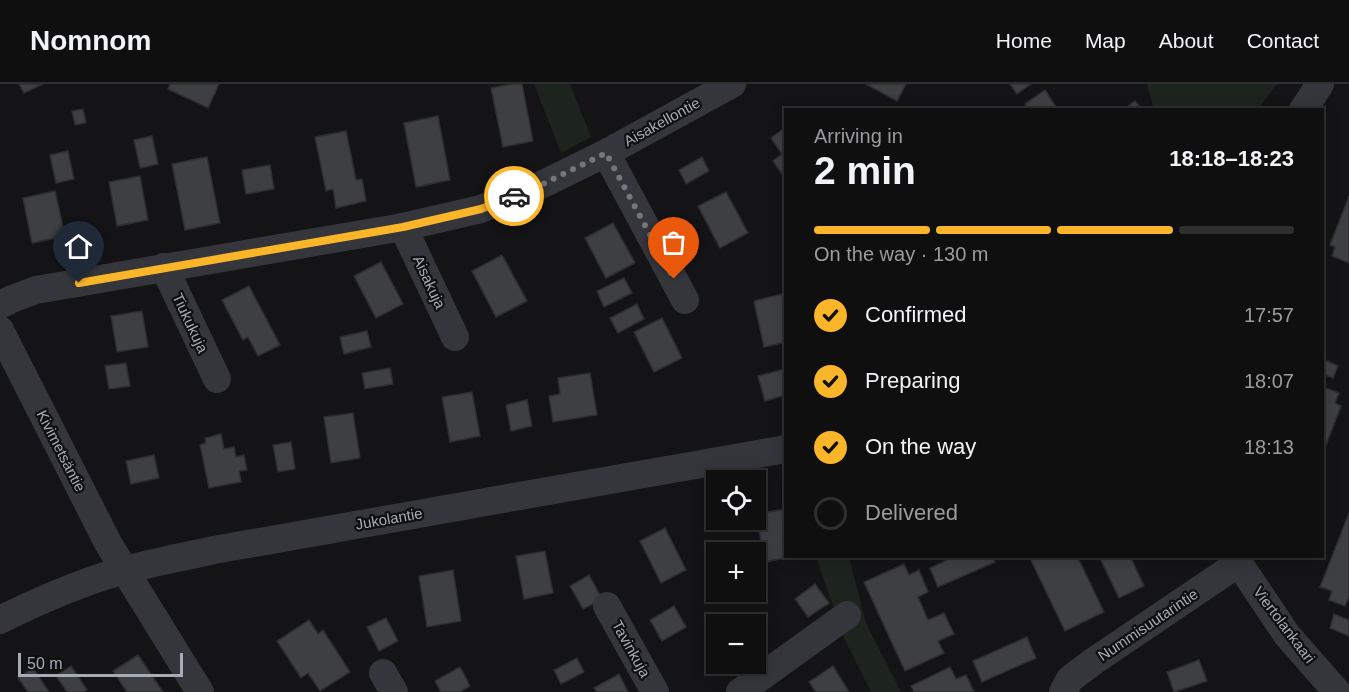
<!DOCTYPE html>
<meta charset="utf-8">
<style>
body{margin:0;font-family:Helvetica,sans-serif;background:#181819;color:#f1f3f6;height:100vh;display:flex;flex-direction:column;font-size:22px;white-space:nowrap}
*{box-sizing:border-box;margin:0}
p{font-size:20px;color:#9b9c9f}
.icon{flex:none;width:33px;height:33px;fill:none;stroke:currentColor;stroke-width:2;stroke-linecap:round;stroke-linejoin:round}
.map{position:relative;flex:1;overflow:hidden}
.panel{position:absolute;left:784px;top:24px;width:540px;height:450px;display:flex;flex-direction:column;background:#0f0f10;border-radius:0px;box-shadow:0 3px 15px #0003,0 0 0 2px #2f2f30}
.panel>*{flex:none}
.fabs{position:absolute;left:706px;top:386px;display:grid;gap:12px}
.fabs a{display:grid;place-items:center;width:60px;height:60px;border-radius:0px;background:#0f0f10;box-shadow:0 3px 15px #0003,0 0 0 2px #2f2f30;font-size:30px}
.scale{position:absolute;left:18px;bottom:15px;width:165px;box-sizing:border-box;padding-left:6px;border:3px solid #a5abb7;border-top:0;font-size:16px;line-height:21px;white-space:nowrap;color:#a5abb7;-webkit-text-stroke:4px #0f0f11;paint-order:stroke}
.pin{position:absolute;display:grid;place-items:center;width:51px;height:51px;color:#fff;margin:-62px -26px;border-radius:50% 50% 50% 0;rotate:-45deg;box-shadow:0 0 6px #0007}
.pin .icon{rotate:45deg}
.courier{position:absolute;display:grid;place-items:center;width:60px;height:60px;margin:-30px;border:4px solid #fbb528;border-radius:50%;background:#fff;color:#222;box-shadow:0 2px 8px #0007}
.headline em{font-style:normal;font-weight:600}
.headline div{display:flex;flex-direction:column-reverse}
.headline{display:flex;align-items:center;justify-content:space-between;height:102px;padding:0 30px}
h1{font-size:39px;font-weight:600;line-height:45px}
.bar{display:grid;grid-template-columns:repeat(4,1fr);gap:9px 6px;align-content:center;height:72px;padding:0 30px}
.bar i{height:8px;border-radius:4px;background:#2f2f30}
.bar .on{background:#fbb528}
.bar p{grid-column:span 4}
ol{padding:0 30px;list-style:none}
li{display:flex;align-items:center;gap:18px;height:66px}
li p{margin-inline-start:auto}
li .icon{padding:6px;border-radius:50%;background:#fbb528;color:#111;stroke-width:4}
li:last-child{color:#9b9c9f}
li i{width:33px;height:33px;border:3px solid #2f2f30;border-radius:50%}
header{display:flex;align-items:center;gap:36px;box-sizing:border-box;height:84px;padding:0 30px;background:#0f0f10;border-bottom:2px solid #2f2f30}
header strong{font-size:28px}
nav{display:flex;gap:33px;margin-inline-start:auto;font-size:21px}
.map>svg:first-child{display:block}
</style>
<header>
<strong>Nomnom</strong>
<nav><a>Home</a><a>Map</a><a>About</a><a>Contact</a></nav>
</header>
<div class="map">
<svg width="1349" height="608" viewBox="0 0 1349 608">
<rect width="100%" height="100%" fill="#141416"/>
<g fill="#1c241d">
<path d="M534 0H570L591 53 561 69Z"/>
<path d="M1147 0H1277L1258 25 1154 26Z"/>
<path d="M816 473H849L866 539 901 608H871L845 556Z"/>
</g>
<g fill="#3e3f43" stroke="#2e2e32" stroke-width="1.5">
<path d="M19 0H43L24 9Z"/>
<path d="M170 0H219L208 24 168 5Z"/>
<path d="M512 0H522L533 57 503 63 491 4Z"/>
<path d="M866 0H906L897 17Z"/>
<path d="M1010 0H1031L1017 10Z"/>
<path d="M1045 6 1058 26H1029L1025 20Z"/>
<path d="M1135 17 1142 26H1123Z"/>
<path d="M83 25 86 39 75 41 72 27Z"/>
<path d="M438 32 450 96 416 103 404 39Z"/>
<path d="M786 43V96L773 77 782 70 771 54Z"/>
<path d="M346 47 356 96 362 95 366 117 336 124 333 105 326 107 315 53Z"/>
<path d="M152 52 158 80 140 84 134 56Z"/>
<path d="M68 67 74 95 56 99 50 71Z"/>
<path d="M207 73 220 139 185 146 172 80Z"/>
<path d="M702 73 709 87 686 100 679 86Z"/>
<path d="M270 81 274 105 246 110 242 86Z"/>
<path d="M140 92 148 136 117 142 109 98Z"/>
<path d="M55 107 65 152 32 159 23 114Z"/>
<path d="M726 108 748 149 720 164 698 122Z"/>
<path d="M1349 112V179L1332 172 1335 163 1330 161Z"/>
<path d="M613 139 635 179 606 194 585 154Z"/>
<path d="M502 171 527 217 496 233 472 187Z"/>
<path d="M381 178 403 220 376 234 354 192Z"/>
<path d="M624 194 632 209 604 223 597 207Z"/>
<path d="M249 202 280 261 258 272 248 253 243 256 222 216Z"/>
<path d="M782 210 786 227V258L764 263 754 217Z"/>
<path d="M637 220 644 235 618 249 610 234Z"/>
<path d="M142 227 148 263 117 268 111 232Z"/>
<path d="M662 234 682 274 654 288 634 248Z"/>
<path d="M367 247 371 263 344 270 340 253Z"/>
<path d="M1325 276 1338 282 1333 294 1323 290Z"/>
<path d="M126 279 130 302 109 305 105 282Z"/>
<path d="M390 284 393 300 365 305 362 289Z"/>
<path d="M785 285 786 311 765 317 758 292Z"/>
<path d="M590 289 597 331 553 338 549 312 560 310 558 294Z"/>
<path d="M1323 303 1339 309 1335 319 1341 322 1323 369Z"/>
<path d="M472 308 480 352 450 358 442 313Z"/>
<path d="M527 316 532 342 511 347 506 321Z"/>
<path d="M353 329 360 374 331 379 324 333Z"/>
<path d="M221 350 224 365 234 363 236 373 244 371 247 386 239 387 241 398 209 404 200 361 206 359 205 354Z"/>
<path d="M291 358 295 385 278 388 273 361Z"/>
<path d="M154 371 159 394 131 400 126 377Z"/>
<path d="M786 425V472H794L765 478 756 430Z"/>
<path d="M1349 429V513L1345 522 1329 516 1332 507 1320 503Z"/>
<path d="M665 444 686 486 661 499 640 457Z"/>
<path d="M545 467 553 509 524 515 516 472Z"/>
<path d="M955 472H993L995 478 938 503 930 484Z"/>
<path d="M1029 472H1077L1104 528 1065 547Z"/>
<path d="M1099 472H1130L1144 502 1119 514Z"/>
<path d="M904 480 909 491 919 486 928 508 918 513 928 536 944 529 954 550 938 557 944 569 905 587 864 498Z"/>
<path d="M453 486 461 537 427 543 419 492Z"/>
<path d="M589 491 602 515 583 525 570 502Z"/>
<path d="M815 500 829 519 808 533 795 515Z"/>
<path d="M674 522 686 543 662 557 650 536Z"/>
<path d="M1334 530 1349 536V552L1330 544Z"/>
<path d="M386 534 398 557 379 567 367 543Z"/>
<path d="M740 534 743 540H729Z"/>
<path d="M309 536 318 550 323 546 350 588 320 607 308 589 301 594 277 557Z"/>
<path d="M717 546V562L711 550Z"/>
<path d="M1027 553 1036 574 982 598 973 577Z"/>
<path d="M138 571 163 608H127L113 587Z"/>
<path d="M577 574 584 588 561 600 554 586Z"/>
<path d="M1199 576 1207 597 1174 608 1167 588Z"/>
<path d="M71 582 87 606 84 608H67L56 592Z"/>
<path d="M833 582 849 608H816L809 598Z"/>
<path d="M460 583 470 602 460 608H441L435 597Z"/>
<path d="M950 583 956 595 966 591 974 608H914L911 602Z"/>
<path d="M33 584 49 608H28L18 594Z"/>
<path d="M619 590 628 608H597L594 604Z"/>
</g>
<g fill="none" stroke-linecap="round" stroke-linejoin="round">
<g stroke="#35363b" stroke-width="28">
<path d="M1303 26 1320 0"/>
<path d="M606 69 685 216"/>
<path d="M403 143 455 253"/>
<path d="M164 183 217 295"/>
<path d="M0 221 12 215 36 206 403 143 481 125 539 102 606 69 732 0"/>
<path d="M0 246 108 459 200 608"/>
<path d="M1234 472 1287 551 1337 608"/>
<path d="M607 522 655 608"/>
<path d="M0 536C30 521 61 507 93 496 132 482 174 475 214 466L786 365"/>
<path d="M383 589 394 608"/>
<path d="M740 608 847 531"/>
<path d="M1063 608 1070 595 1094 577 1239 479"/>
</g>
</g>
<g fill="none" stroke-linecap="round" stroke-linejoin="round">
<path stroke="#72767f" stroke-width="6" stroke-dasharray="0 10.8" d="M514 112 539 102 606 69 674 195"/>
<path stroke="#fbb528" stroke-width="8" d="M79 199 403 143 481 125 514 112"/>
</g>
<g text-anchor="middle" stroke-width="4.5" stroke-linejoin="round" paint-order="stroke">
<g font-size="15" fill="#a5abb7" stroke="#0f0f11">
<text transform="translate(662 38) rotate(-29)" y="5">Aisakellontie</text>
<text transform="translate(429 198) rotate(65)" y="5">Aisakuja</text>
<text transform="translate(190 239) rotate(65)" y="5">Tiukukuja</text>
<text transform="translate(61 367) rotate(63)" y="5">Kivimetsäntie</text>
<text transform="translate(389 435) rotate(-10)" y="5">Jukolantie</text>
<text transform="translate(1148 541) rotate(-34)" y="5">Nummisuutarintie</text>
<text transform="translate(1284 541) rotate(53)" y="5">Viertolankaari</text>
<text transform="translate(631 565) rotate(61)" y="5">Tavinkuja</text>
</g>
</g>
</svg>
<div class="fabs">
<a><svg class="icon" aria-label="locate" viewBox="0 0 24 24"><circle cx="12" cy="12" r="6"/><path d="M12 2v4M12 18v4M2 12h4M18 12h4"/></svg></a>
<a>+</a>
<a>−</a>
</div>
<div class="scale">50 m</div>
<div class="pin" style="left:674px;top:195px;background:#ea580c"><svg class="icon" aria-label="bag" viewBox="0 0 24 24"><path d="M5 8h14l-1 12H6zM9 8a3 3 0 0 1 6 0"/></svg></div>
<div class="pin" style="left:79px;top:199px;background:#1f2937"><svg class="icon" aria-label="home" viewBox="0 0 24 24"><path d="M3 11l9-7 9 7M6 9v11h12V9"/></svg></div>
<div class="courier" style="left:514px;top:112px"><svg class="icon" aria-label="car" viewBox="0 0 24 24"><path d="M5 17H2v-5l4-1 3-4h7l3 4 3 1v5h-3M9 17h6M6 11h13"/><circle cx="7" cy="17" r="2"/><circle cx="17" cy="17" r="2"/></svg></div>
<section class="panel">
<div class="headline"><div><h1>2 min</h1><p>Arriving in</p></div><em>18:18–18:23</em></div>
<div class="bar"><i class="on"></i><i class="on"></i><i class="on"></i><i></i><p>On the way · 130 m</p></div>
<ol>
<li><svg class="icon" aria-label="check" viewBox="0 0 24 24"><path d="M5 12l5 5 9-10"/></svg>Confirmed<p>17:57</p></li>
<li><svg class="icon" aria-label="check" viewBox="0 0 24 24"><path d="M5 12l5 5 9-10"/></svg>Preparing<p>18:07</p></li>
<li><svg class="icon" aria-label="check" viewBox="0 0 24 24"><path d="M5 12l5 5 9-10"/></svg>On the way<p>18:13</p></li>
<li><i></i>Delivered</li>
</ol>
</section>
</div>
